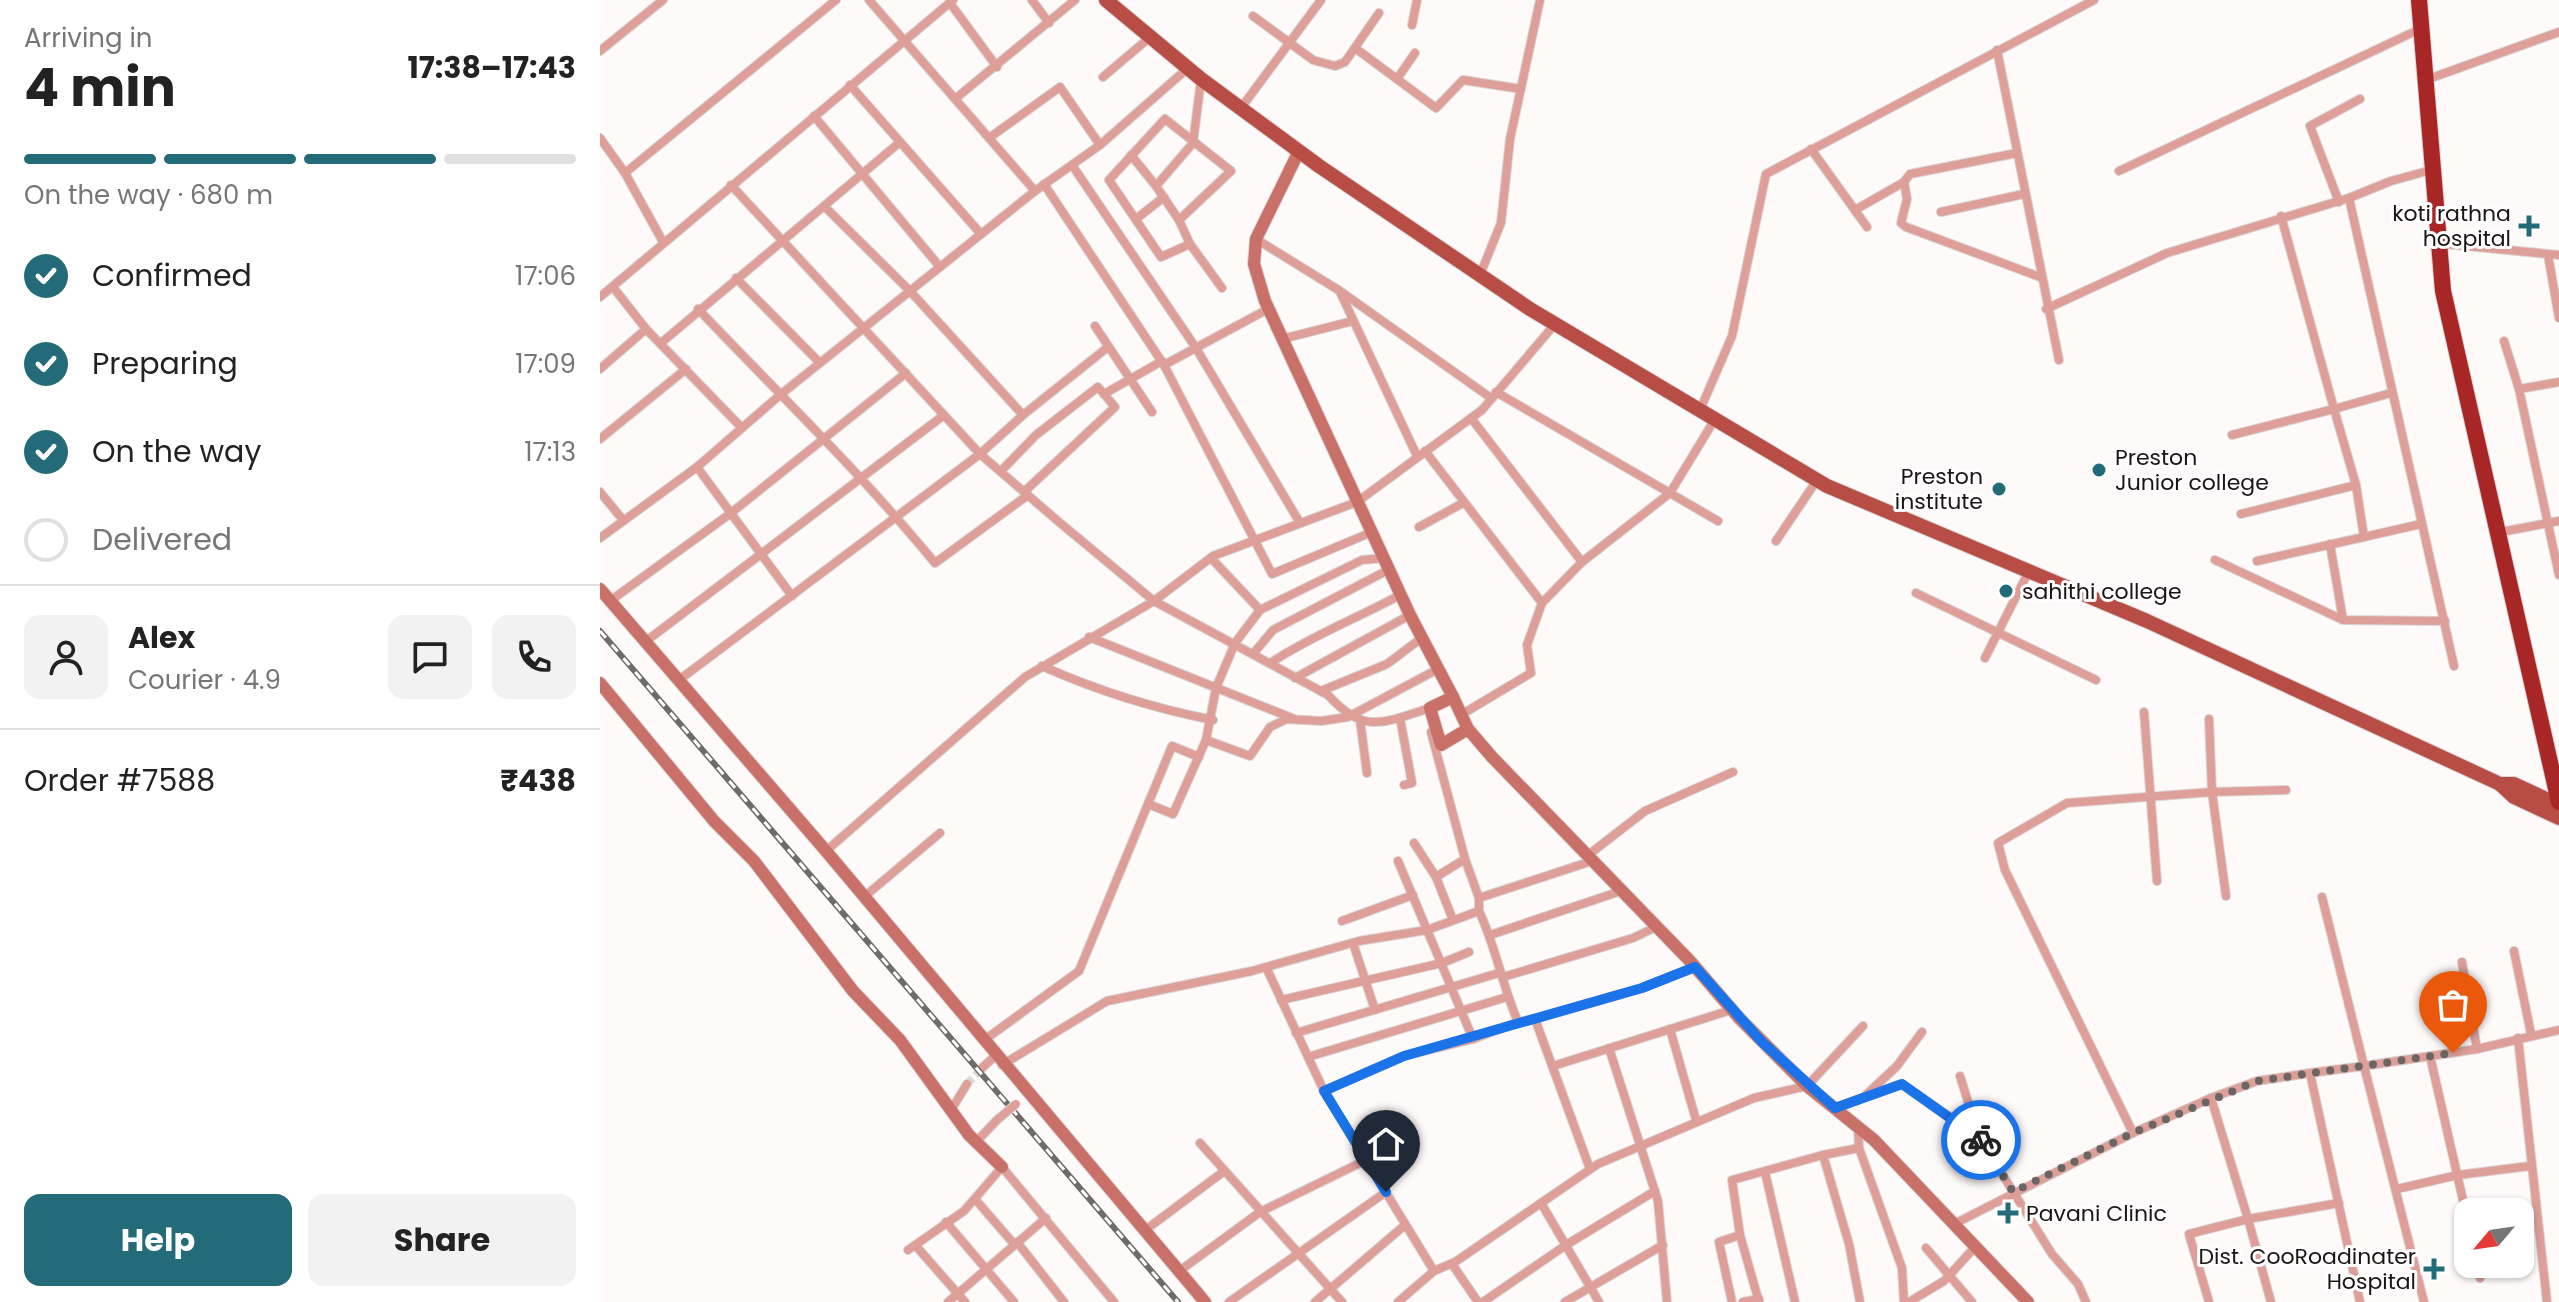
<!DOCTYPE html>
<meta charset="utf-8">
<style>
body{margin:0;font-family:Poppins,sans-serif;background:#f2f2f2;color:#222;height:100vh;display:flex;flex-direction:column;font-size:30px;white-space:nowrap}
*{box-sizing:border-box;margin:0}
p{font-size:26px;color:#767676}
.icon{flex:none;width:44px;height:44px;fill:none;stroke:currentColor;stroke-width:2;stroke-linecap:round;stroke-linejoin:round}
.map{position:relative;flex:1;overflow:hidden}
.side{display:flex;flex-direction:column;background:#fff;width:600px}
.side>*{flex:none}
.needle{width:52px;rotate:241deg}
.controls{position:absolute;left:1854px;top:1198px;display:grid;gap:16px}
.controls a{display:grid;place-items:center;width:80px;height:80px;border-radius:16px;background:#fff;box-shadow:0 2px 6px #0004;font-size:40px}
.pin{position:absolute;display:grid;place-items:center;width:68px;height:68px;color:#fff;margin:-82px -34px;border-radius:50% 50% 50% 0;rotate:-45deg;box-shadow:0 0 8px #0007}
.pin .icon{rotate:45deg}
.courier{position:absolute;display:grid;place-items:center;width:80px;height:80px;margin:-40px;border:6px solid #1a73e8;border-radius:50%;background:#fff;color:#222;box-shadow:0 2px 10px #0007}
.headline em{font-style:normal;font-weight:700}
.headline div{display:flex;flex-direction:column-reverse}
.headline{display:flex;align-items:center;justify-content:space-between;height:136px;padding:0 24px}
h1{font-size:52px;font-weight:700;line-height:60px}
.bar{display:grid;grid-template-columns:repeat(4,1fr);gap:12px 8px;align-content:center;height:96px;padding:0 24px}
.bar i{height:10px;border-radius:6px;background:#e0e0e0}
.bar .active{background:#236b78}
.bar p{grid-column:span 4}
.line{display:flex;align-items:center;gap:20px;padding:0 24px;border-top:2px solid #e0e0e0}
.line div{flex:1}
.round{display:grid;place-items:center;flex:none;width:84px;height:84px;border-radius:16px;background:#f2f2f2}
ol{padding:0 24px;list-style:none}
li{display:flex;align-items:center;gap:24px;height:88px}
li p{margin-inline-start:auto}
li .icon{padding:8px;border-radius:50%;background:#236b78;color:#fff;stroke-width:4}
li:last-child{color:#767676}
li i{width:44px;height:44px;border:4px solid #e0e0e0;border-radius:50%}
.action{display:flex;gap:16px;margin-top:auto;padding:16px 24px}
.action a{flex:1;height:92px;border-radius:16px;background:#236b78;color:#fff;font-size:32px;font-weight:700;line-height:92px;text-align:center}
.action a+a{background:#f2f2f2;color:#222}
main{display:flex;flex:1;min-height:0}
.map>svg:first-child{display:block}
</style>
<main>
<section class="side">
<div class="headline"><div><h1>4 min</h1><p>Arriving in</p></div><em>17:38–17:43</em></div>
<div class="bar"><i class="active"></i><i class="active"></i><i class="active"></i><i></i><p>On the way · 680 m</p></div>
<ol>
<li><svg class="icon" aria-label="check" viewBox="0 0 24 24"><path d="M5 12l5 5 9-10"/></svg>Confirmed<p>17:06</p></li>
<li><svg class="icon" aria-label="check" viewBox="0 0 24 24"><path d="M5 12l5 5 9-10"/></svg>Preparing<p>17:09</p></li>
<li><svg class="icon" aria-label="check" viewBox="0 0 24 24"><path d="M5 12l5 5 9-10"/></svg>On the way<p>17:13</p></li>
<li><i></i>Delivered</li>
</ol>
<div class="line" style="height:144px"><a class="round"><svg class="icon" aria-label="person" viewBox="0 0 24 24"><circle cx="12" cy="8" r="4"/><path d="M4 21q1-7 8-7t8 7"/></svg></a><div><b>Alex</b><p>Courier · 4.9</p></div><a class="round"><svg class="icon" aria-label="chat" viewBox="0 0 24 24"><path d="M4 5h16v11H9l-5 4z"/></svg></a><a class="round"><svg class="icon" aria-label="phone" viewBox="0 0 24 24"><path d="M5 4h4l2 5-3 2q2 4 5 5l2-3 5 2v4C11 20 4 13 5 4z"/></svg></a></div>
<div class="line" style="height:104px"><div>Order #7588</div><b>₹438</b></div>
<div class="action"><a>Help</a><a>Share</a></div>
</section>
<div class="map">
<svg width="1959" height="1302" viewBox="0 0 1959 1302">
<rect width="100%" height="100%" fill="#fefaf9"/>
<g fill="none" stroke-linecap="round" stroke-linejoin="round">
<path stroke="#dcd8d7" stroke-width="8" stroke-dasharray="8 4" stroke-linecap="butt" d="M367 1084 382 1068"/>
<defs>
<g id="street">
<path d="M269 0 435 191"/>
<path d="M432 0 449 23"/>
<path d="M350 3 397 67"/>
<path d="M653 16 713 60 735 66 745 62 779 13"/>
<path d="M812 25 817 0"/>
<path d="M755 48 836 108 863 80 921 89"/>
<path d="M1397 50 1459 360"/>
<path d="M0 51 63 0"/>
<path d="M503 77 549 38"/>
<path d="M1834 77 1959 32"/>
<path d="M797 79 815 53"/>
<path d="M601 80 593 143 556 186 579 220 590 244 622 288"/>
<path d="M250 85 381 234"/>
<path d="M355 99 475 0"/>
<path d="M641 108 721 0"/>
<path d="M214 116 340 267"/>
<path d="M0 138 25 173 63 242"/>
<path d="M389 138 460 87 500 145"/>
<path d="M1211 149 1267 227"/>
<path d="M531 155 556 186"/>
<path d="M472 165 596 348 700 523"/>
<path d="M1831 170 1791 181 1749 198 1854 666"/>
<path d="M1519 171 1820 29"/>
<path d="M25 173 236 0"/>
<path d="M1304 182 1310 174 1417 153"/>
<path d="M444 184 564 365 672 574 772 532"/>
<path d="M131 185 380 454 459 522 554 601 728 695C764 735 783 723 830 708"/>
<path d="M1739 202 1710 126 1760 99"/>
<path d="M224 206 300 142"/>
<path d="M1255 210 1304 182 1307 199 1301 223 1306 227 1440 277"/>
<path d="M1341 212 1424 194"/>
<path d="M1681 216 1734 409 1791 393"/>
<path d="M536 219 564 197"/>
<path d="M579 220 631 171 565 119 509 180 561 257 590 244"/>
<path d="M656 239 740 291 891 398"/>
<path d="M1845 244 1959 255"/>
<path d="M1948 255 1959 318"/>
<path d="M880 275 901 223 910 139 940 0"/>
<path d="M136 278 220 363"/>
<path d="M13 287 46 329 141 427"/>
<path d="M741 294 817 456"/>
<path d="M0 297 353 0"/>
<path d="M98 309C179 394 260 472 335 563L428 495"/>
<path d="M1446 309 1567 253 1749 198"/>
<path d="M495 326 552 412"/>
<path d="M682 339 753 321"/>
<path d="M1904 341 1919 389 1959 575"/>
<path d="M61 343 224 206 310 291 423 415 508 347"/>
<path d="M564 365 668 309"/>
<path d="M0 369 46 329"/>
<path d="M1919 389 1959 382"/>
<path d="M896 392 1118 521"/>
<path d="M504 394 562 361"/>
<path d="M1100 410 1132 336 1166 174 1494 0"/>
<path d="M871 418 982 562"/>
<path d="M1632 435 1734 409 1756 485 1764 537 1821 524"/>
<path d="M0 439 86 369"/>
<path d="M825 451 942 603"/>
<path d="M97 467 161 554 344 415"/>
<path d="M401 471 436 435 498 387 515 407 424 492"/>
<path d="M0 492 23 520"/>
<path d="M1641 514 1756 485"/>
<path d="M819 527 863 503"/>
<path d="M1906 531 1959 521"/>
<path d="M0 538 97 467 180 395 435 191 500 145 588 68"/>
<path d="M1176 541 1217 480"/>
<path d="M1730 544 1743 620"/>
<path d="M611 558 660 610 762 560 785 558"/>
<path d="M1615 560 1743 620 1845 621"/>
<path d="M1657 561 1764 537"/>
<path d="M1316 593 1496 680"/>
<path d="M10 601 131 513 306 373"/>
<path d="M489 637 692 718"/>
<path d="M45 642 161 554 192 596"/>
<path d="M653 654 673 630 790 569"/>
<path d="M1385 658 1428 573"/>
<path d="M672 662C713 635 758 618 802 594"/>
<path d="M442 666C498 691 552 708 613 720"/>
<path d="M695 678 810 615"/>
<path d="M79 680 380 454 423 415"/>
<path d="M721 691 787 664 823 637"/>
<path d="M1544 712 1557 881"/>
<path d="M864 713 931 673 927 645 942 603 982 562 1070 493 1115 419"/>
<path d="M800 718 812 783 804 785"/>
<path d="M1609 719 1612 792 1626 896"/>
<path d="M760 720 767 773"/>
<path d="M831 732 865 859"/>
<path d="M606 740 616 688 635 643 660 610"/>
<path d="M599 757 572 746 548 804 573 814 606 740 650 756 670 727 687 719 721 721 748 717 838 669"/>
<path d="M814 843 836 877 853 920"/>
<path d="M226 851 425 677 554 601 613 556 757 502 882 410 955 324"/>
<path d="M987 856 1045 811 1133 772"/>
<path d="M798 861 873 1039 918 1022"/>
<path d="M836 877 865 859 879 898"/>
<path d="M264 897 340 833"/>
<path d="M1722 897 1764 1066 1710 1073 1760 1302"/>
<path d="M879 911C896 947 902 985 918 1022L935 1019 990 1169"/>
<path d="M742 921 813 895"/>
<path d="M890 935 1021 891"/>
<path d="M753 943 775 1010"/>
<path d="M1914 951 1931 1034"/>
<path d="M1862 962 1877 1049 1959 1030"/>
<path d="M666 967 724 1091 804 1056 873 1039"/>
<path d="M903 977 1033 938 1056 927"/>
<path d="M681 1000 842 963 869 952"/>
<path d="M935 1019 1042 988 1095 967"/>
<path d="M1070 1029 1096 1120"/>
<path d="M696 1033 899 973"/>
<path d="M1918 1038 1947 1302"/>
<path d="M383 1041 479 971 548 804"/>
<path d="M1009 1048 1058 1201 1067 1302"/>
<path d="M1830 1056 1868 1222"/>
<path d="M708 1057 907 997"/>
<path d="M402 1065 507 1001 652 971 759 941 827 930 879 911V898L992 861"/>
<path d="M953 1066 1131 1010"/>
<path d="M382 1068 395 1056"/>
<path d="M1710 1073 1657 1081 1611 1098 1648 1219 1739 1203"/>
<path d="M1360 1076 1379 1137 1452 1254 1478 1284 1486 1302"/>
<path d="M724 1091 834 1271"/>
<path d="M1266 1095 1297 1066 1322 1032"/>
<path d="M1235 1108 1302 1084 1379 1137"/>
<path d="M351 1110 367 1084"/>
<path d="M1258 1127 1259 1148 1302 1268 1304 1302"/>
<path d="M1533 1133 1405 870 1398 843 1467 803 1612 792 1686 790"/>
<path d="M376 1142 397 1120"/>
<path d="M600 1143 742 1302"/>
<path d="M1259 1148 1223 1155 1249 1244 1260 1302"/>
<path d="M1165 1172 1195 1302"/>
<path d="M1797 1189 1858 1175 1930 1166"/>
<path d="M375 1199 414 1244 417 1242 464 1302"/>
<path d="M941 1203 999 1302"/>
<path d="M346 1222 414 1302"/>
<path d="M1354 1224 1533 1133 1611 1098"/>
<path d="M544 1231 623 1172"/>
<path d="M316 1246 365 1302"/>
<path d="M1326 1248 1372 1302"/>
<path d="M308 1250 364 1211 402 1167 514 1302"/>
<path d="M852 1264 878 1302"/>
<path d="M1877 1264 1880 1278"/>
<path d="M578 1272 660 1212 766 1160"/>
<path d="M348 1302 446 1218"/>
<path d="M629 1302 786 1192"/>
<path d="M715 1302 805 1225"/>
<path d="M798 1302 834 1271 855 1262 998 1164 1154 1098 1207 1086 1263 1026"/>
<path d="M883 1302 966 1245 1055 1191"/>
<path d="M965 1302 1063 1245"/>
<path d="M1132 1302 1119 1242 1140 1235"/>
<path d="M1143 1302 1159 1299"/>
<path d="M1159 1302 1140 1235 1132 1180 1223 1155"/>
<path d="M1309 1302 1344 1281 1375 1247"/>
<path d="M1609 1302 1589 1234 1648 1219 1671 1302"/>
<path d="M1824 1302 1764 1066 1877 1049"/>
</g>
<g id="secondary">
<path d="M699 151 656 239 654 264 665 301 810 615 853 697"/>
<path d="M0 589 226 851 605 1302"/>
<path d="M0 683 114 821 154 861 253 991 300 1040 369 1135 402 1167"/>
<path d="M868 729 841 745 830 708 853 697 868 729 892 757 1090 961 1140 1019 1207 1086 1274 1140 1428 1302"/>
</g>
<g id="primary">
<path d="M506 0 601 79 719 166 930 309 1227 486 1547 621 1900 784 1914 797 1959 818"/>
<path d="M1900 784H1914L1959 805"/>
</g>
<path id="highway" d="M1819 0 1843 291 1959 802"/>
</defs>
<use href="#street" stroke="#dad5d4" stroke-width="10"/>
<use href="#secondary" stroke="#dad5d4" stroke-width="14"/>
<use href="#primary" stroke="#dad5d4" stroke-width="16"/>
<use href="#highway" stroke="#dad5d4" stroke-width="18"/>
<use href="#street" stroke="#dd9f98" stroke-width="8"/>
<use href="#secondary" stroke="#c97168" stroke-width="12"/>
<use href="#primary" stroke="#b84d46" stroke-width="14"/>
<use href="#highway" stroke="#a82726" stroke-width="16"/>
<defs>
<path id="rail" d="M0 631 578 1302"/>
</defs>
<use href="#rail" stroke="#706a69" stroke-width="6"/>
<use href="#rail" stroke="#fff" stroke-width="3" stroke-dasharray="9" stroke-linecap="butt"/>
<defs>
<path id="street-bridge" d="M397 1120 416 1104"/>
</defs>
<use href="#street-bridge" stroke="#dad5d4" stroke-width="10" stroke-linecap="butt"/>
<use href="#street-bridge" stroke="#dd9f98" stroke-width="8"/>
</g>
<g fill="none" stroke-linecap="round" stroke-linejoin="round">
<path stroke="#6b6564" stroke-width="8" stroke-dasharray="0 14.4" d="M1381 1140 1413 1192 1533 1133 1657 1081 1853 1053"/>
<path stroke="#1a73e8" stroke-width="10" d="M786 1192 724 1091 804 1056 1042 988 1095 967 1162 1042 1235 1108 1302 1084 1381 1140"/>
</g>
<g fill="#236b78" stroke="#fff" stroke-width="3">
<path d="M1925 214h8v8h8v8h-8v8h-8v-8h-8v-8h8z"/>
<circle cx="1499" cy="470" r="8"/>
<circle cx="1399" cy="489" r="8"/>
<circle cx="1406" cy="591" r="8"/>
<path d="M1404 1201h8v8h8v8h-8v8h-8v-8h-8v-8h8z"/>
<path d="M1830 1257h8v8h8v8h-8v8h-8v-8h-8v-8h8z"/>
</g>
<g text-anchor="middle" stroke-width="6" stroke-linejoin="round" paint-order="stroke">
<g font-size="22" fill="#1c1514" stroke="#fff" text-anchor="end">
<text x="1911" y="221">koti rathna<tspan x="1911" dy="25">hospital</tspan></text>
<text x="1515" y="465" text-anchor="start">Preston<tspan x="1515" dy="25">Junior college</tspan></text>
<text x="1383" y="484">Preston<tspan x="1383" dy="25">institute</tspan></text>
<text x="1422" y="599" text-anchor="start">sahithi college</text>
<text x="1426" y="1221" text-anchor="start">Pavani Clinic</text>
<text x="1816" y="1264">Dist. CooRoadinater<tspan x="1816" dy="25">Hospital</tspan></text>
</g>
</g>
</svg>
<div class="controls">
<a><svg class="needle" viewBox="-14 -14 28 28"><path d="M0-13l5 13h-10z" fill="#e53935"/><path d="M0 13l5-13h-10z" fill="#767676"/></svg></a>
</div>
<div class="pin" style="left:1853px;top:1053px;background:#ea580c"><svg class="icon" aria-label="bag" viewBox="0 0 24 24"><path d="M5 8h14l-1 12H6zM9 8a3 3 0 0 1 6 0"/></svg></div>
<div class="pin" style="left:786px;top:1192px;background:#1f2937"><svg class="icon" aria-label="home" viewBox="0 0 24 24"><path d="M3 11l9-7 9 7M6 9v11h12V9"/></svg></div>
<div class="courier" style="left:1381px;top:1140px"><svg class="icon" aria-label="bike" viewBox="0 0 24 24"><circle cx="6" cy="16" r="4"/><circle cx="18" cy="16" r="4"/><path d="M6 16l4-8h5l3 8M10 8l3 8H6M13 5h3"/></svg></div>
</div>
</main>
